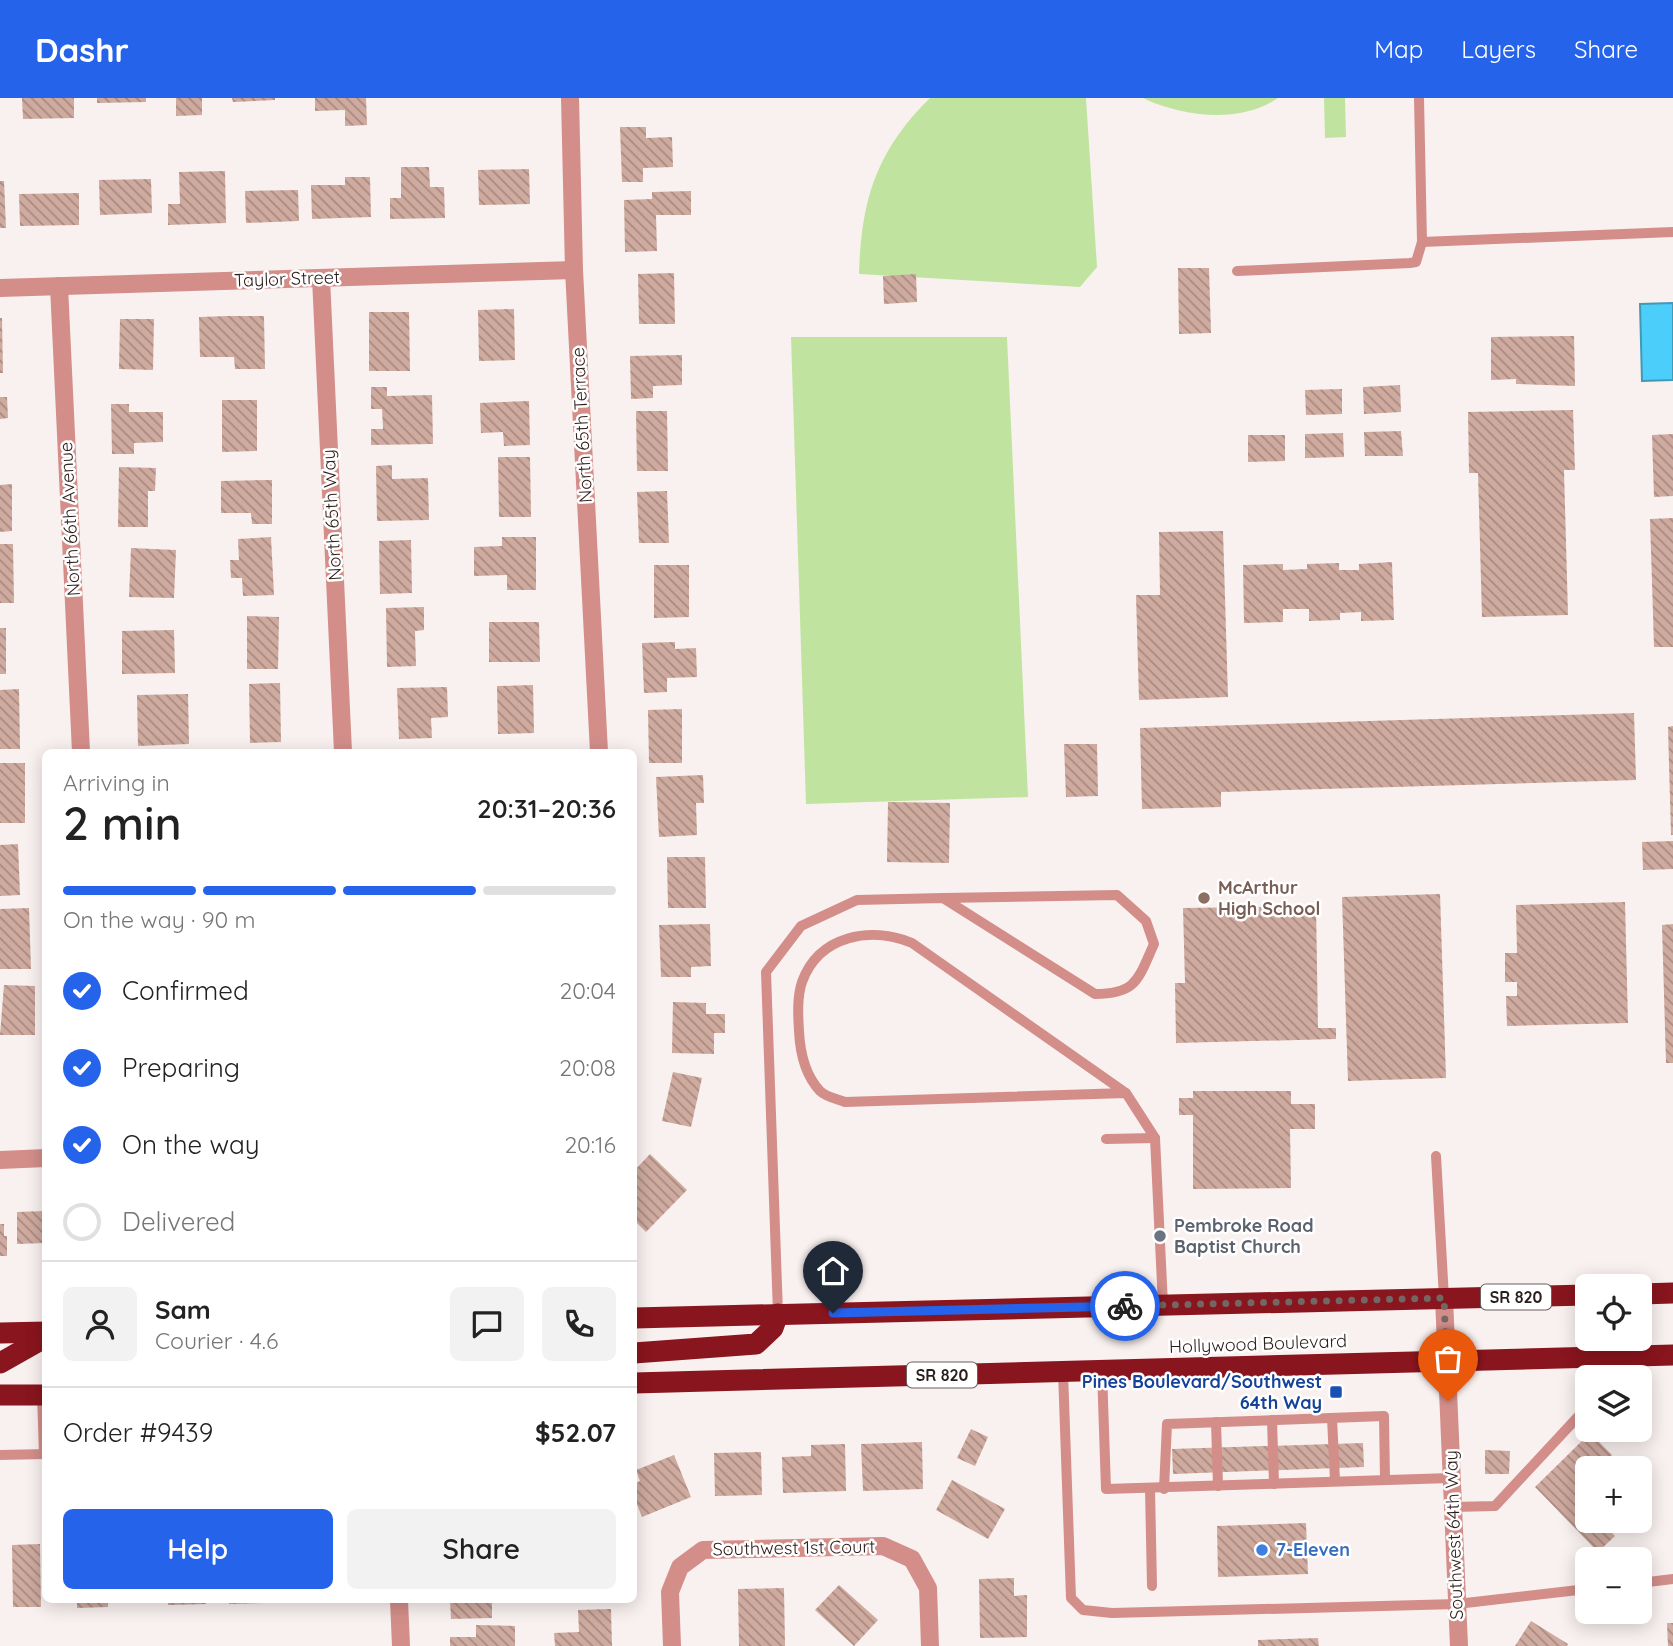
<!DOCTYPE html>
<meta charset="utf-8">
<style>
body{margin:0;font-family:Quicksand,sans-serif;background:#f2f2f2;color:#222;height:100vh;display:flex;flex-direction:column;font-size:26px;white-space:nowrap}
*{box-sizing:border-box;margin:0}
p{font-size:23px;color:#767676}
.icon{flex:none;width:38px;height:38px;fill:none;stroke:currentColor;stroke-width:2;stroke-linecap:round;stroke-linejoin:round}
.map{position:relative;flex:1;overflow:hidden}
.drawer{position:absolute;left:42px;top:651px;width:595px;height:854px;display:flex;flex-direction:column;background:#fff;border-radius:10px;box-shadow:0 4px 18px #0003}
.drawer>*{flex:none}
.buttons{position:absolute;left:1575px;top:1176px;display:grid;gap:14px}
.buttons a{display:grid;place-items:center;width:77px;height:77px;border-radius:10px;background:#fff;box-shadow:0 4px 18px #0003;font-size:35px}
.pin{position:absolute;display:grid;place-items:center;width:60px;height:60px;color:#fff;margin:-72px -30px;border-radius:50% 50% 50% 0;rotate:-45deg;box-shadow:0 0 7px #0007}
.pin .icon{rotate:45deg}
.courier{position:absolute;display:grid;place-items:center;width:70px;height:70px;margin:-35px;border:5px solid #2563eb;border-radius:50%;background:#fff;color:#222;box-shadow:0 2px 9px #0007}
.summary em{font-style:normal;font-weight:600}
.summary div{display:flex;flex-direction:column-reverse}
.summary{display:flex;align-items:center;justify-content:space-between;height:119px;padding:0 21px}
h1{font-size:46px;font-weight:600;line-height:52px}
.bar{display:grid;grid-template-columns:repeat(4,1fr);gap:10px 7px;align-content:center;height:84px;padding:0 21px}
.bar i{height:9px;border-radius:5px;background:#e0e0e0}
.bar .active{background:#2563eb}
.bar p{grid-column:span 4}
.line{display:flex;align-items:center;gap:18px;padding:0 21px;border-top:2px solid #e0e0e0}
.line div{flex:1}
.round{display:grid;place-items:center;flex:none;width:74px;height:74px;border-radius:10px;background:#f2f2f2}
ol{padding:0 21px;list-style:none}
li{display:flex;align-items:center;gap:21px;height:77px}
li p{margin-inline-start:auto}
li .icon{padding:7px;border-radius:50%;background:#2563eb;color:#fff;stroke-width:4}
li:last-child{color:#767676}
li i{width:38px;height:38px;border:4px solid #e0e0e0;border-radius:50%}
.primary-button{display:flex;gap:14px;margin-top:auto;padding:14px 21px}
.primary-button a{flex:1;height:80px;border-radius:10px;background:#2563eb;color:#fff;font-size:28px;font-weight:600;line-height:80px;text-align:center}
.primary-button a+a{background:#f2f2f2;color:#222}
header{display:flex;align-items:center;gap:42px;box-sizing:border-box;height:98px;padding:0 35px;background:#2563eb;color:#fff}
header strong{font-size:33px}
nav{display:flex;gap:38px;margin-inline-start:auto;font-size:24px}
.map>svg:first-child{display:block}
</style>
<header>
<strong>Dashr</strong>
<nav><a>Map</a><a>Layers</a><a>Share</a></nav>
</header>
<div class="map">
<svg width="1673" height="1548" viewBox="0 0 1673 1548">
<defs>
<pattern id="building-back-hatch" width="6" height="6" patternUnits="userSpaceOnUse" patternTransform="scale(1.75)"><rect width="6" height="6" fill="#cfaa9f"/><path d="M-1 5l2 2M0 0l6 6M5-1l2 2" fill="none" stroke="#a88a81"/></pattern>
</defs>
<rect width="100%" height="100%" fill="#f9f1ef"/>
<g fill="#c0e4a0">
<path d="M930 0H1086L1097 169 1080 189 859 176C861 102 876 53 930 0Z"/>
<path d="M1143 0H1278C1241 26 1182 19 1143 0Z"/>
<path d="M1324 0H1345L1346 39 1325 40Z"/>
<path d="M791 239H1007L1028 699 806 706Z"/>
</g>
<path fill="#4bcefa" stroke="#4199b6" stroke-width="2" d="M1673 205V282L1642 283 1640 206Z"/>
<g fill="url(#building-back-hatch)">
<path d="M22 0H74V20L23 21Z"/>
<path d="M97 0H146V4L97 5Z"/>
<path d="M176 0H202V17L176 18Z"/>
<path d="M232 0H275V2L233 4Z"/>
<path d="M315 0H366L367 27 345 28V12L315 13Z"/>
<path d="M620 29H646V40L672 39 673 69 643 70V84H622Z"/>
<path d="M401 69H429L430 89H444L445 120 390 121V100H401Z"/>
<path d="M529 71 530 106 479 107 478 72Z"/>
<path d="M225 73 226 125 168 127V106H180L179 74Z"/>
<path d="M345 79H370L371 119 312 121 311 87H345Z"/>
<path d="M151 81 152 115 100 117 99 82Z"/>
<path d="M0 83H4L6 130H0Z"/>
<path d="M298 92 299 123 246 125 245 93Z"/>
<path d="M691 93V117H656L657 153 625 154 624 102 652 101V94Z"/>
<path d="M79 95V127L20 128 19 96Z"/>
<path d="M1178 170H1209L1211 235 1179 236Z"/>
<path d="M674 175 675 226H639L638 176Z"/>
<path d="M916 176 917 204 884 206 883 178Z"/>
<path d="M514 211 515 262 479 263 478 212Z"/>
<path d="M369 214H409L410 273H369Z"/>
<path d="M229 218H264L265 271H235L234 259H200L199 219Z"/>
<path d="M0 220H2L3 275H0Z"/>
<path d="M120 221H154L153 272 119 271Z"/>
<path d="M1574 238 1575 288 1516 286V281L1491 282V239Z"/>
<path d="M682 257V287L653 288V300L631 301 630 258Z"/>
<path d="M1400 287 1401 314 1364 316 1363 289Z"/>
<path d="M371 289H387V298L432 297 433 346 371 347V331H383L382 311H371Z"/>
<path d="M1342 291V316L1306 317 1305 292Z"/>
<path d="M0 299H7L8 320 0 321Z"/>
<path d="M222 302H257V353L222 354Z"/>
<path d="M529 303 530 347 504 348 503 334 481 335 480 305Z"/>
<path d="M111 306H129V314H163V344L134 345V356H112Z"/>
<path d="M1573 312 1575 372H1564L1568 517 1482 519 1478 375H1469L1468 314Z"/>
<path d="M636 313H667L668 373H637Z"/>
<path d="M1401 333 1403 358H1365L1364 334Z"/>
<path d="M1343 335 1344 359 1305 360V336Z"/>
<path d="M1673 336V398L1654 399 1652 337Z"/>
<path d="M1248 337H1285V363L1248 364Z"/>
<path d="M498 359H530L531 419H499Z"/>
<path d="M392 367V381L428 380 429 422 377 423 376 368Z"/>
<path d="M119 369 156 370 155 393H148V429H118Z"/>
<path d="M272 382V426H252L251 415H221V383Z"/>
<path d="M12 386V433L0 434V387Z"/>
<path d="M667 393 669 445H639L637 394Z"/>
<path d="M1673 420V549H1654L1650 421Z"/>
<path d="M1223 433 1228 599 1139 602 1136 497H1160L1159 434Z"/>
<path d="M271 439 274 497 243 498 242 480H231L230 462H239L238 441Z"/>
<path d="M502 439H536V492H507V477L474 478V449L502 448Z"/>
<path d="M411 442 412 495 380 496 379 443Z"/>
<path d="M0 446H13L14 505H0Z"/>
<path d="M131 450 176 452 174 500 129 499Z"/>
<path d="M1392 464 1394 522 1361 523V514L1340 515V522L1309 523V511H1283V524L1244 525 1243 467 1283 466V472L1307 471V466L1339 465V472H1359V466Z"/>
<path d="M654 467H689V519L654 520Z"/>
<path d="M424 509V532L415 533 416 568 387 569 386 510Z"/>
<path d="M247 518 279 519 278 571H247Z"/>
<path d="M489 524H539L540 564H489Z"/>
<rect x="0" y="530" width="6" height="46"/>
<path d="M174 532 175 575 122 576V533Z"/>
<path d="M675 544V551L696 550 697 579 667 580V594L644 595 642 545Z"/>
<path d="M280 585 281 644 250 645 249 586Z"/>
<path d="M533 587 534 635 498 636 497 588Z"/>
<path d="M447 589 448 619 431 620 432 640 399 641 397 590Z"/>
<path d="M19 591 20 651H0V592Z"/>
<path d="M188 596 189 646 138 648 137 597Z"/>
<path d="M682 611V665H649L648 612Z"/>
<path d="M1634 615 1636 682 1221 694V709L1142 711 1140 630Z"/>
<path d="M1673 628V737H1671L1668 629Z"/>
<path d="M1064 646H1097L1098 698 1066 699Z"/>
<rect x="0" y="665" width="25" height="60"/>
<path d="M703 677 704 705H696L697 737 659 739 656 679Z"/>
<path d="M888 704 950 705 949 765 887 764Z"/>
<path d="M1673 743V771L1643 772 1642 744Z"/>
<path d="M18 746 20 797 0 798V747Z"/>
<path d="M667 759H705L706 810H668Z"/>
<path d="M1440 796 1446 980 1348 983 1342 799Z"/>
<path d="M1625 804 1628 925 1507 928 1506 898H1517V884H1505V855H1517L1516 807Z"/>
<path d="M1316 808 1318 930H1336V941L1176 945 1175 885H1185L1183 810Z"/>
<path d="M29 810 31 871H0V811Z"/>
<path d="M710 826 711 868 691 869V879H661L659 827Z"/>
<path d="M1673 826V965H1666L1662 827Z"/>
<path d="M4 887 35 888V937H0Z"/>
<path d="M673 904 706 905V916H725V935H714V956L672 955Z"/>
<path d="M673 974 702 980 691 1029 662 1023Z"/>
<path d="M1193 993H1291V1006H1315V1031H1290L1291 1090 1193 1091V1017H1179V1000H1193Z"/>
<path d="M650 1056 687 1092 646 1134 634 1122V1073Z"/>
<path d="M46 1113V1145L17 1146V1114Z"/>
<path d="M0 1126H4V1138H7V1158H0Z"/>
<path d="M971 1331 988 1339 975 1368 957 1360Z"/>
<path d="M1590 1335 1612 1357 1598 1370H1587V1423H1600L1615 1438 1598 1454 1535 1389Z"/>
<path d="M922 1344 923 1391 863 1393 861 1346Z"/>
<path d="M1363 1345 1364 1369 1173 1376 1172 1351Z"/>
<path d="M845 1346 846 1393 783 1395 782 1359 811 1358V1347Z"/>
<path d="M1485 1352 1510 1353 1509 1376H1485Z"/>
<path d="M761 1354 762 1397 715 1398 714 1355Z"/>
<path d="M674 1357 691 1399 642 1419 634 1399V1386L640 1383 636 1372Z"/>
<path d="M952 1382 1005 1411 988 1441 936 1412Z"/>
<path d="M1306 1425 1308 1476 1218 1479 1217 1428Z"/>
<path d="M40 1446 41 1509H13L12 1447Z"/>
<path d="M1014 1480V1498L1027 1497V1539L980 1540 979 1481Z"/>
<path d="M839 1487 878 1522 854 1548 815 1512Z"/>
<path d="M784 1490 785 1548H739L738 1491Z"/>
<path d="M77 1502H108V1509L77 1510Z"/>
<path d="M168 1502H206V1506L168 1507Z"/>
<path d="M229 1502H265V1505L229 1506Z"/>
<path d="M450 1502H492V1520L451 1521Z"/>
<path d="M611 1511 612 1548H555L554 1535 579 1534 578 1512Z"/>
<path d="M1531 1523 1568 1546 1567 1548H1515Z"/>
<path d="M1667 1525H1673V1548H1668Z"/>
<path d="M476 1527 515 1528V1548H450V1539H476Z"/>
<path d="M1318 1540 1319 1548H1258V1542Z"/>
</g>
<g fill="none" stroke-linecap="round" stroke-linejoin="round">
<g stroke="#d38e8a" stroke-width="10">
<path d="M1419 0 1422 144 1673 134"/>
<path d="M1237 173 1410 165 1416 164 1422 144"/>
<path d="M1126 995 845 1004C837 1001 826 999 820 993 805 977 800 954 799 933 798 917 797 899 802 884 819 837 871 828 912 845L1126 995 1155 1040 1163 1207"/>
<path d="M1106 1041 1155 1040"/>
<path d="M1436 1058 1444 1200"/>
<path d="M778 1216 766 874 801 828 857 802 943 800 1095 896C1137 896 1138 881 1154 846L1146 823 1117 797 943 800"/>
<path d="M1102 1273 1106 1391 1451 1380"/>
<path d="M1063 1274 1071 1500 1083 1512 1112 1515 1457 1506 1587 1491"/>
<path d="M1615 1279 1631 1260"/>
<path d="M42 1297 44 1356"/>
<path d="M1332 1320 1335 1383"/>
<path d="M1272 1322 1274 1386"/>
<path d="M1216 1324 1218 1388"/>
<path d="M0 1357 46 1356"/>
<path d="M1150 1391 1152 1488"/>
<path d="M1164 1391 1167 1326 1384 1318 1385 1381"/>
<path d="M1453 1409 1495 1408 1587 1309"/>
<path d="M1640 1485 1673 1481"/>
</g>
<g stroke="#d38e8a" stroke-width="18">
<path d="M570 0 574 172 599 654"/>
<path d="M321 180 343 654"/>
<path d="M59 188 81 654"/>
<path d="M0 190 574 172"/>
<path d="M0 1062 46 1060"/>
<path d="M1444 1200 1459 1548"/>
<path d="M399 1502 401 1548"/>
<path d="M672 1548 670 1494 680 1469 703 1452 883 1448 912 1461 928 1490 930 1548"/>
</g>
<g stroke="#89151e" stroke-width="21">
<path d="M1640 1196 1673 1195"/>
<path d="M634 1220 1587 1197"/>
<path d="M0 1235 46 1234"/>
<path d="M634 1255 756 1246 773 1230 778 1216"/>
<path d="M0 1265 46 1239"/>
<path d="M634 1285 1673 1257"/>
<path d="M0 1297H46"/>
</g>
</g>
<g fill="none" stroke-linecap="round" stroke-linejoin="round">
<path stroke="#736764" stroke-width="7" stroke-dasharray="0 12.6" d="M1125 1208 1444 1200 1448 1303"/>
<path stroke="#2563eb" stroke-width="9" d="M833 1215 1125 1208"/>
</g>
<circle fill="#8d6e63" stroke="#fff" stroke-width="2.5" cx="1204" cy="800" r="7"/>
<circle fill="#6b7280" stroke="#fff" stroke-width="2.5" cx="1160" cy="1138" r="7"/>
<rect fill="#1a4fb4" stroke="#fff" stroke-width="2.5" x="1329" y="1287" width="14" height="14" rx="3.5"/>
<circle fill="#3f7fe0" stroke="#fff" stroke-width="2.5" cx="1262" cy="1452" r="7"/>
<g text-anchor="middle" stroke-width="5" stroke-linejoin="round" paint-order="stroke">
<g fill="#fff" stroke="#6b615e" stroke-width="2">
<rect x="1481" y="1186.5" width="70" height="25" rx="5"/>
<rect x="907" y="1264.5" width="70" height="25" rx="5"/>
</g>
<g font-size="16" font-weight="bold" fill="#2b1d19">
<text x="1516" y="1205">SR 820</text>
<text x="942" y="1283">SR 820</text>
</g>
<g font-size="18" fill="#2b1d19" stroke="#fff">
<text transform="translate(287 181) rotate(-2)" y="6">Taylor Street</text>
<text transform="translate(582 327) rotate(-93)" y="6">North 65th Terrace</text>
<text transform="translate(332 417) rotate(-93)" y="6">North 65th Way</text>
<text transform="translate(70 421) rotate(-93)" y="6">North 66th Avenue</text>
<text transform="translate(1258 1246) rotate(-2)" y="6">Hollywood Boulevard</text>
<text transform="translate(1454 1437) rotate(-92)" y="6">Southwest 64th Way</text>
<text transform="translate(794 1450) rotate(-1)" y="6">Southwest 1st Court</text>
</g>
<g font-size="18" font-weight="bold" fill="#785e54" stroke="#fff" text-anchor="start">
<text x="1218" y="796">McArthur<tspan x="1218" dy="21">High School</tspan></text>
</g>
<g font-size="18" font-weight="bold" fill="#5b616d" stroke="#fff" text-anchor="start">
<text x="1174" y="1134">Pembroke Road<tspan x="1174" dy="21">Baptist Church</tspan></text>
</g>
<g font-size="18" font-weight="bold" fill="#164399" stroke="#fff" text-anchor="end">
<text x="1322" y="1290">Pines Boulevard/Southwest<tspan x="1322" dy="21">64th Way</tspan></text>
</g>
<g font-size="18" font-weight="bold" fill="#366cbe" stroke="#fff" text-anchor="start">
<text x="1276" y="1458">7-Eleven</text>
</g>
</g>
</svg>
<div class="buttons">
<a><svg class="icon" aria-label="locate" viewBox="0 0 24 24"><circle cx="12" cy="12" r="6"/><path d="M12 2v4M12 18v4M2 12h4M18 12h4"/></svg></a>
<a><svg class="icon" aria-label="layers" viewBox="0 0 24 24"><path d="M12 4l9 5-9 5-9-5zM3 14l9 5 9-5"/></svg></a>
<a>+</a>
<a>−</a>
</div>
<div class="pin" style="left:1448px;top:1303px;background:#ea580c"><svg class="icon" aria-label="bag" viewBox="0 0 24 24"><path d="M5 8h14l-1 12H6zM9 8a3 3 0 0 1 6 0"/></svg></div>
<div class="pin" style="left:833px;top:1215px;background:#1f2937"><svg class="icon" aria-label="home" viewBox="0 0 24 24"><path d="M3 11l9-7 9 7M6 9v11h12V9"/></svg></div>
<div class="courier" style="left:1125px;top:1208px"><svg class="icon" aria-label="bike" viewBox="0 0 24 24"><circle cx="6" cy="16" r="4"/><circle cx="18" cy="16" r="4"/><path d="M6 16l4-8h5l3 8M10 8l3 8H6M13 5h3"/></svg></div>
<section class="drawer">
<div class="summary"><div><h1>2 min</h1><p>Arriving in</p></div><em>20:31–20:36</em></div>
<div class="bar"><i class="active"></i><i class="active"></i><i class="active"></i><i></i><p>On the way · 90 m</p></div>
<ol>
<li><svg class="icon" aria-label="check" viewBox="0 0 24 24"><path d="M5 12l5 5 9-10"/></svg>Confirmed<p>20:04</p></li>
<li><svg class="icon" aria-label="check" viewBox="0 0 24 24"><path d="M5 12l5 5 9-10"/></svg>Preparing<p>20:08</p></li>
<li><svg class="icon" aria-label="check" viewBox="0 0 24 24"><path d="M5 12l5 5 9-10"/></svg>On the way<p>20:16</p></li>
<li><i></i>Delivered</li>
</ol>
<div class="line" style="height:126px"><a class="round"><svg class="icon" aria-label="person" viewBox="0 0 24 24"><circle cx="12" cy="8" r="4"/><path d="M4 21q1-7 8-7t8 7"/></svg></a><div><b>Sam</b><p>Courier · 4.6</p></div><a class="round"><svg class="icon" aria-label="chat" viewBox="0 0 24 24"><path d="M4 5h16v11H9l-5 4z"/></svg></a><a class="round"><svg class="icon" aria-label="phone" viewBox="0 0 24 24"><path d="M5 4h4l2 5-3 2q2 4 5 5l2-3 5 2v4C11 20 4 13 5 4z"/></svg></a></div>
<div class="line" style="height:91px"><div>Order #9439</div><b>$52.07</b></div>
<div class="primary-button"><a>Help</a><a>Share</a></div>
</section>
</div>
